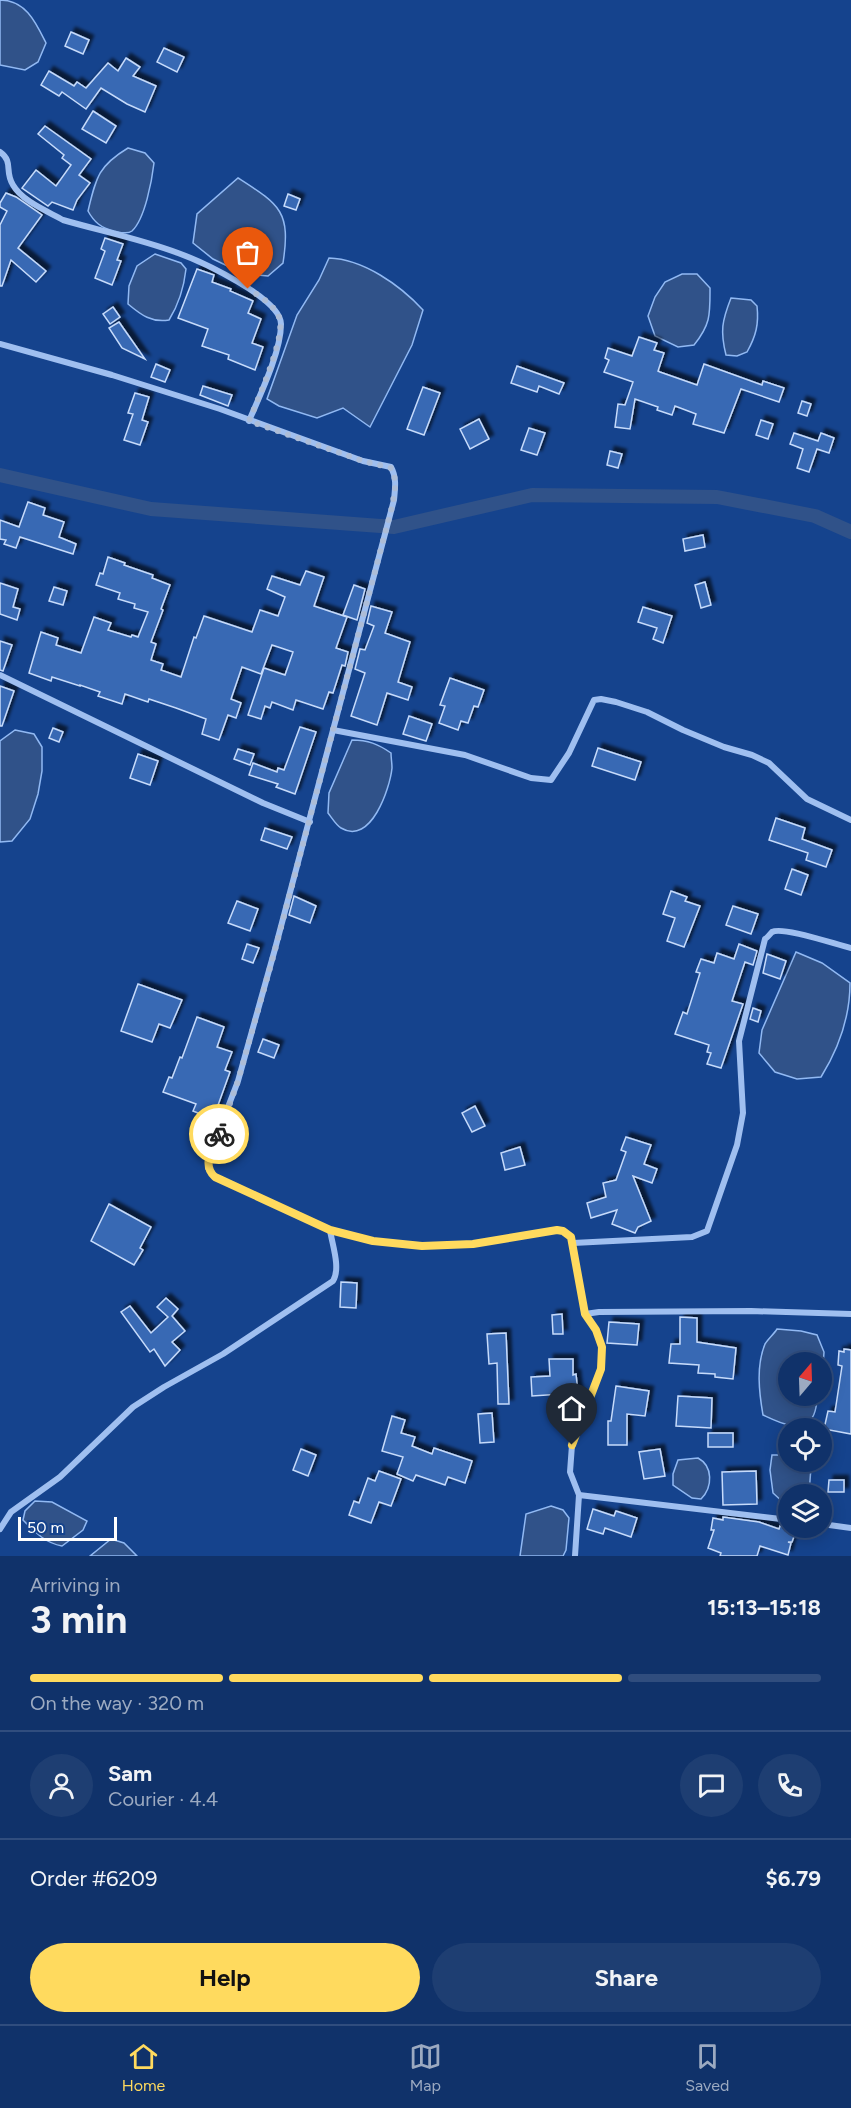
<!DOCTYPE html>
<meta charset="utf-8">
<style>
body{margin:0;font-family:Figtree,sans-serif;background:#1e3e72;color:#f1f3f6;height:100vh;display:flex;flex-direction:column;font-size:22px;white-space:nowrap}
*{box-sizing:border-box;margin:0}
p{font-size:20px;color:#9caac1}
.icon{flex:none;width:33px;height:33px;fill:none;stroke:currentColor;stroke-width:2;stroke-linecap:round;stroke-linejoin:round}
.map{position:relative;height:1556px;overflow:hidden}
.panel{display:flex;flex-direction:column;background:#10326a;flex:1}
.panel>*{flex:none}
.needle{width:39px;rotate:19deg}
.fabs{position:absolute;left:778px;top:1352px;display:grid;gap:12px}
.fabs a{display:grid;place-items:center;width:54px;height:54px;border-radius:50%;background:#10326a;box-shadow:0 3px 15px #0003,0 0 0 2px #304d7e;font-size:30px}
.scale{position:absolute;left:18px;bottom:15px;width:99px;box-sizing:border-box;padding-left:6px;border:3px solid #fff;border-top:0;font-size:16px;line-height:21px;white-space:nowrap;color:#fff;-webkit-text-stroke:4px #15438d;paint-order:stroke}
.pin{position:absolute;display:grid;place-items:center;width:51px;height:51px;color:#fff;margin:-62px -26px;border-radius:50% 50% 50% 0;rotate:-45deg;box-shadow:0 0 6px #0007}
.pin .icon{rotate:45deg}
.courier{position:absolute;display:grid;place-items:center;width:60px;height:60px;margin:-30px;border:4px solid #ffda5e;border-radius:50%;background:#fff;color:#222;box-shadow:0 2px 8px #0007}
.summary em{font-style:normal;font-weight:700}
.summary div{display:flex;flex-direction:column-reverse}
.summary{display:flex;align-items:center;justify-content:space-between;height:102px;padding:0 30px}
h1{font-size:39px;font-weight:700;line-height:45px}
.bar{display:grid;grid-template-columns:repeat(4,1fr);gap:9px 6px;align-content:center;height:72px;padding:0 30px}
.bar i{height:8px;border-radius:4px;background:#304d7e}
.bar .on{background:#ffda5e}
.bar p{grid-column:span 4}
.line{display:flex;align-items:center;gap:15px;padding:0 30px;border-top:2px solid #304d7e}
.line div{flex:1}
.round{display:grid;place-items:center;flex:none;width:63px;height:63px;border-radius:32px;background:#1e3e72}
.primary-button{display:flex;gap:12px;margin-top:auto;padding:12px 30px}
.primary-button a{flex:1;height:69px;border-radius:36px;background:#ffda5e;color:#111;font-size:24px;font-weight:700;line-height:69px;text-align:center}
.primary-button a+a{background:#1e3e72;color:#f1f3f6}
.tab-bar{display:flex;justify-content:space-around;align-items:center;height:84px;border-top:2px solid #304d7e;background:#10326a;font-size:16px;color:#9caac1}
.tab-bar a{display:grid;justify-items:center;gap:3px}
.tab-bar .on{color:#ffda5e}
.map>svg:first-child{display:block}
</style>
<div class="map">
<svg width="851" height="1556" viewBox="0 0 851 1556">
<defs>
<filter id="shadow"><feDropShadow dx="4.5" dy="-4.5" stdDeviation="1.5" flood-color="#0009"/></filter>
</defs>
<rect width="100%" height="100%" fill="#15438d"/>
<g fill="#305289" stroke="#91b9f3" stroke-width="1.5">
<path d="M0 0C26 0 36 23 46 43L38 62 25 70 0 65Z"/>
<path d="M128 148 145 153 154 163C152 180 145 219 132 231 127 235 119 232 114 231 101 228 94 222 88 211 96 178 98 166 128 148Z"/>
<path d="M238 178C280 205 291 211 283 263L268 276 244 274 213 259 193 243 197 214Z"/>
<path d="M155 254 181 263 186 269C184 287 179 304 169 320 152 323 141 315 128 304L129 286 137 266Z"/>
<path d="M329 258C363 259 400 285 423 310L412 345 370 427 343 408 317 418 279 406 267 399 297 315 319 280Z"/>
<path d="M682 274H697L710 288C710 314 711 324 694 345L678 347 655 336 648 316 655 297 665 282Z"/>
<path d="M731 298 751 300 757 306C759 324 756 336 747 352L737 356 726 355C720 331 722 321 731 298Z"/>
<path d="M15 730 34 734 42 747V771L38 794 30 819 12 841 0 842V741Z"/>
<path d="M352 740C368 740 378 744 391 753 391 758 392 763 392 768 390 788 371 846 341 828 336 825 332 818 328 813L329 793Z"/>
<path d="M796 952 822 963 850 983C850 1018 839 1048 821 1077L797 1079 775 1072 759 1053 762 1030Z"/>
<path d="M777 1329 801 1331 817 1335 824 1352 822 1381V1362H789V1395H818C817 1402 816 1413 812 1418 800 1434 776 1421 763 1415 759 1392 756 1366 765 1344 768 1339 774 1334 777 1329Z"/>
<path d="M772 1455H789V1461H807L811 1467 809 1494H789V1505L785 1504 773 1493 770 1470Z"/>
<path d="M698 1458C713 1466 713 1487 701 1499L692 1498 673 1485V1474L678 1460Z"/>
<path d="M35 1501 52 1502 87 1521 83 1530 62 1546C45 1543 35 1532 23 1520L25 1511Z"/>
<path d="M551 1506 563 1510 569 1518 566 1550 563 1556H520L526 1514Z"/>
<path d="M111 1539 124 1543 137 1556H90Z"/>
</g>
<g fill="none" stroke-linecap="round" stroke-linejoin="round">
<path stroke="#305289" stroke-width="14" d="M0 475 151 509 394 527 532 495 717 497 815 516 851 532"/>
</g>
<g fill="#3969b4" stroke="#c6dbfb" stroke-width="1.5" filter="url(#shadow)">
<path d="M71 32 89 40 83 54 65 46Z"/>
<path d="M164 48 184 57 177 72 157 62Z"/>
<path d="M126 58 140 67 133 76 156 86 145 112 127 104 101 88 86 109 62 92 59 96 41 85 49 71 74 86 77 82 86 88 108 63 118 71Z"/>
<path d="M93 111 116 126 106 143 82 129Z"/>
<path d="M45 126 91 159 79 175 90 183 77 200 73 210 52 202 48 206 22 188 36 170 56 186 71 165 62 158 64 155 38 134Z"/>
<path d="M6 193 16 197 42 215 18 248 46 271 36 282 11 260 2 286H0V225L7 211 0 207V203Z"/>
<path d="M288 194 300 199 296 210 284 206Z"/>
<path d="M105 238 123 244 117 260 121 261 112 285 95 278 105 251 101 249Z"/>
<path d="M197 269 214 275 212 282 231 289 230 291 253 301 248 313 261 319 252 343 263 347 255 370 228 359 229 355 202 346 208 329 178 318Z"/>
<path d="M113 307 120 317 110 324 103 314Z"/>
<path d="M119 322 145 359 122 348 109 328Z"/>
<path d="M639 337 657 343 654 350 664 353 658 371 660 372 697 385 704 364 762 385 763 381 784 388 779 402 741 389 724 433 693 424 696 414 675 406 672 415 657 410 658 407 635 399 630 429 615 427 618 404 625 405 633 382 604 372 609 360 605 358 608 348 632 356Z"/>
<path d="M156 364 170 370 165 382 151 377Z"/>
<path d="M517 366 564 383 559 394 539 386 537 392 511 383Z"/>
<path d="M203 386 232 395 228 406 200 395Z"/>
<path d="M423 387 440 393 424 435 407 429Z"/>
<path d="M135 393 149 397 142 420 148 422 140 445 124 440 133 414 128 413Z"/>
<path d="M802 401 811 404 807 416 798 413Z"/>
<path d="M479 419 489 439 470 449 460 429Z"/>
<path d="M761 420 773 424 768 439 756 435Z"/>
<path d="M529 428 545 433 537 455 521 450Z"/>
<path d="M794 433 818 441 821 433 834 438 829 453 817 449 809 472 797 468 803 449 790 444Z"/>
<path d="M610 451 622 454 618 468 607 465Z"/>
<path d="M28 502 45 508 43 515 64 522 59 537 76 544 73 554 20 537 16 548 4 544 6 540 0 539V520L19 527Z"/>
<path d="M703 535 705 547 685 551 683 539Z"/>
<path d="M108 557 125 563 124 565 153 575 152 578 170 585 161 609 163 610 151 642 156 644 151 660 163 664 161 670 181 677 194 637 196 638 204 616 252 632 260 610 278 616 285 597 267 589 272 576 300 585 306 571 324 577 314 606 347 617 336 648 348 652 345 666 342 665 333 693 329 692 323 709 296 700 293 710 272 702 270 708 265 706 261 719 248 715 264 668 285 675 293 652 272 645 261 674 242 667 231 699 241 703 236 718 228 715 219 740 202 734 206 719 176 708 149 699 148 702 125 694 122 704 98 696 100 692 80 685V686L52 677 51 681 29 673 41 632 58 638 56 645 81 653 94 617 111 623 108 630 131 637 132 635 138 637 148 612 134 608 135 604 118 599 120 593 96 585 100 573 103 574Z"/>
<path d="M705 582 711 605 701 608 695 585Z"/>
<path d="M0 583 18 589 13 607 20 609 17 620 0 614Z"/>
<path d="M354 585 365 589 357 620 343 615Z"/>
<path d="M54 587 67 591 63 605 49 601Z"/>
<path d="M371 606 392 612 385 633 410 642 398 682 412 687 408 700 387 693 377 725 351 716 365 673 355 669 360 649 365 650 374 626 367 623Z"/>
<path d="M643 607 672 616 663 643 653 639 657 628 638 622Z"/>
<path d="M0 641 12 645 3 671 0 670Z"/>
<path d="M450 678 484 690 478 707 474 706 468 723 461 721 458 730 439 723 445 706 440 705Z"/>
<path d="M0 686 14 691 2 726H0Z"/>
<path d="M409 716 432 724 426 741 403 734Z"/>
<path d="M300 727 316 732 295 794 276 787 278 784 249 775 253 763 277 772 278 768 284 770Z"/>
<path d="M53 728 63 732 59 742 49 738Z"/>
<path d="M598 748 641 762 635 780 592 766Z"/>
<path d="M238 749 254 754 250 765 234 759Z"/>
<path d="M138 754 158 761 150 785 130 778Z"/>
<path d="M776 818 805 828 802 839 832 850 826 867 806 860 808 853 769 840Z"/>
<path d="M265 828 292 837 287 849 261 840Z"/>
<path d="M792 869 808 875 801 895 785 889Z"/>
<path d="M671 891 687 897 685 901 700 906 684 947 667 941 675 918 663 914Z"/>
<path d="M294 896 316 906 310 923 289 915Z"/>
<path d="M237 901 258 909 250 931 228 923Z"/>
<path d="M733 906 758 914 751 934 726 925Z"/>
<path d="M247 944 259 948 253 963 242 959Z"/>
<path d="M739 944 757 951 753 965 745 962 732 1001 743 1004 721 1068 707 1064 711 1053 707 1052 709 1045 675 1034 683 1012 687 1014 700 973 696 972 701 959 714 963 717 953 734 959Z"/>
<path d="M767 954 786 961 780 979 763 973Z"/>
<path d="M138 984 182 1000 170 1028 159 1024 152 1042 121 1031Z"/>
<path d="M753 1008 761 1011 758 1022 750 1019Z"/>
<path d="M197 1017 224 1027 217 1047 232 1052 225 1070 230 1072 213 1119 193 1111 196 1104 163 1092 169 1077 172 1078 180 1057 182 1058Z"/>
<path d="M263 1039 279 1045 274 1058 258 1052Z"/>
<path d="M475 1106 485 1126 472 1132 462 1113Z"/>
<path d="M626 1137 651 1145 644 1164 657 1169 652 1183 633 1176 651 1221 638 1227 635 1233 612 1224 617 1210 591 1218 587 1203 606 1197 603 1183 616 1180 626 1152 621 1150Z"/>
<path d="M520 1147 525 1165 505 1170 501 1153Z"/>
<path d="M109 1204 151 1227 140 1248 143 1250 134 1265 91 1241Z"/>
<path d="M341 1282 357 1283 356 1308 340 1307Z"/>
<path d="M166 1298 178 1309 172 1316 185 1331 172 1342 180 1350 165 1366 154 1349 150 1352 121 1312 130 1306 151 1333 168 1317 157 1307Z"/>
<path d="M562 1314 563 1334H553L552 1315Z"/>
<path d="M680 1317 697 1318V1342L736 1348 733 1379 715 1377V1374L698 1373 699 1365 669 1363 671 1344H680Z"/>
<path d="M609 1322 639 1324 637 1345 607 1343Z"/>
<path d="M506 1333 509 1404H498L497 1363 489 1364 487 1334Z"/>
<path d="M844 1349 851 1350V1434L824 1429 828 1411 835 1412 842 1366 838 1365 839 1351 844 1352Z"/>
<path d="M549 1359H573V1375L576 1374 578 1393 532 1396 531 1377 550 1376Z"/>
<path d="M616 1386 649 1391 645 1416 627 1414V1445H608V1421H611Z"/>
<path d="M678 1396 712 1398 711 1428 676 1426Z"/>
<path d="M492 1413 494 1442 480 1443 478 1414Z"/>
<path d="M392 1416 405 1420 401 1433 415 1437 412 1446 432 1454 434 1448 472 1461 465 1483 448 1477 445 1485 416 1475 413 1481 397 1474 403 1457 382 1451Z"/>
<rect x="708" y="1433" width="25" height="14"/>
<path d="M301 1449 316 1455 308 1476 293 1470Z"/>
<path d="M660 1449 665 1476 644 1479 639 1452Z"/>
<path d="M379 1471 401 1479 391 1506 379 1502 371 1523 349 1515 354 1501 359 1503 368 1478 375 1481Z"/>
<path d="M756 1471 757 1504 723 1505 722 1472Z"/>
<path d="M829 1480H844V1492H828Z"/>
<path d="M593 1509 614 1516 616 1511 637 1518 631 1537 605 1528 603 1534 587 1529Z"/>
<path d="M723 1517 759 1522 779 1529 780 1526 796 1531 792 1542H788L791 1543 788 1555 760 1546 757 1556H720L721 1553 708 1548 714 1530H711L713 1518 723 1520Z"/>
</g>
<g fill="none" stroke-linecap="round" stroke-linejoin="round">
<g stroke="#9fbff0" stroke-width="6">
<path d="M0 152C14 162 4 171 13 185 22 201 47 211 63 220 101 231 141 239 178 253 200 261 281 298 281 324 281 352 260 395 249 421"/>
<path d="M0 344 112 375 220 409 363 461 391 467C397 478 395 489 394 500L275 949 238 1081 210 1154 208 1168 215 1177 330 1230 373 1241 422 1246 473 1244 557 1230 563 1231 571 1237 585 1314 596 1330 602 1347 601 1369 572 1445 570 1472 579 1495 575 1556"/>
<path d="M0 675 263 803 310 822"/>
<path d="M333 730 465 755 531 778 551 780 569 753 594 700 601 699 616 702 647 712 683 730 724 747 752 755 769 763 807 799 851 820"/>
<path d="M573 1243 692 1237 707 1231 737 1145 743 1113 739 1041 765 939C767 938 771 933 772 932 783 926 837 945 851 948"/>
<path d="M585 1314 599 1312 751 1311 851 1314"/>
<path d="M579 1495 789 1520"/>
<path d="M822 1524 851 1528"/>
<path d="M0 1529 11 1512 60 1477 133 1407 164 1387 223 1354 333 1281C341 1268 332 1244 330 1230"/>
</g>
</g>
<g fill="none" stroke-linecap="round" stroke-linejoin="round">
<path stroke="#adbdd7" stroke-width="6" stroke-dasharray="0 10.8" d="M219 1134 238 1081 275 950 392 507 396 482 391 468 363 461 249 421C257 401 287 335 279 317 274 305 259 295 248 289"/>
<path stroke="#ffda5e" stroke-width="8" d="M219 1134C213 1147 201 1165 215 1177L330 1230 373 1241 422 1246 473 1244 557 1230 563 1231 571 1237 585 1314 596 1330 602 1347 601 1369 572 1445"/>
</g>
</svg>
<div class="fabs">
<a><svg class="needle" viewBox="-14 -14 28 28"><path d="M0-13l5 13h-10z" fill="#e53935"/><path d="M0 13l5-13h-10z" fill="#9caac1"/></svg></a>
<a><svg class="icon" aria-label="locate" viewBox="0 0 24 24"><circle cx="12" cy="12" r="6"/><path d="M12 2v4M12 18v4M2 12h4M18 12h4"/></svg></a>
<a><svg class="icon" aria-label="layers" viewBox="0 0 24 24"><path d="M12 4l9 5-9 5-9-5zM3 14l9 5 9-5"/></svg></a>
</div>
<div class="scale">50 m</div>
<div class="pin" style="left:248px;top:289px;background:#ea580c"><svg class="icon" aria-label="bag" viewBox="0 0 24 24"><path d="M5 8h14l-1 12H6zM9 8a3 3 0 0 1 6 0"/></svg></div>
<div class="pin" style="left:572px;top:1445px;background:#1f2937"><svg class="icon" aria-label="home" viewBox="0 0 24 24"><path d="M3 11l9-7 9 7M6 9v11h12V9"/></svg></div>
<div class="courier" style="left:219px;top:1134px"><svg class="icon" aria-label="bike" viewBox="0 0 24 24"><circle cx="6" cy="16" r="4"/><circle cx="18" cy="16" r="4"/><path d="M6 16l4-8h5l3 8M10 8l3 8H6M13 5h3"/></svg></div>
</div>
<section class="panel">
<div class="summary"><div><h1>3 min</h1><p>Arriving in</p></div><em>15:13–15:18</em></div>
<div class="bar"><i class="on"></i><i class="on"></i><i class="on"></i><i></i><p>On the way · 320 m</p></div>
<div class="line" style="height:108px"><a class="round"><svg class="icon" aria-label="person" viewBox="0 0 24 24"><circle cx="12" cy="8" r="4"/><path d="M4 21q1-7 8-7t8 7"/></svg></a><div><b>Sam</b><p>Courier · 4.4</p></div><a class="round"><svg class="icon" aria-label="chat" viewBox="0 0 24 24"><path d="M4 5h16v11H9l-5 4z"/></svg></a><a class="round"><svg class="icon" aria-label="phone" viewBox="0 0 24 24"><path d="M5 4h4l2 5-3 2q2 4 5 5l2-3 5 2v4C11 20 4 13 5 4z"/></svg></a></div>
<div class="line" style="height:78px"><div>Order #6209</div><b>$6.79</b></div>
<div class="primary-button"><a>Help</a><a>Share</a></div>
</section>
<nav class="tab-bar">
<a class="on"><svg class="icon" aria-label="home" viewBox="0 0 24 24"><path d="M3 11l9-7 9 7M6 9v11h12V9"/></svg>Home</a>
<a><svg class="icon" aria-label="map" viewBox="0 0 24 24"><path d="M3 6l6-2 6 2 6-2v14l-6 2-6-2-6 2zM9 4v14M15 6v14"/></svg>Map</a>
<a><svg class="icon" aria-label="saved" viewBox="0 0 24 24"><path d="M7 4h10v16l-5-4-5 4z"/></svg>Saved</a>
</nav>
